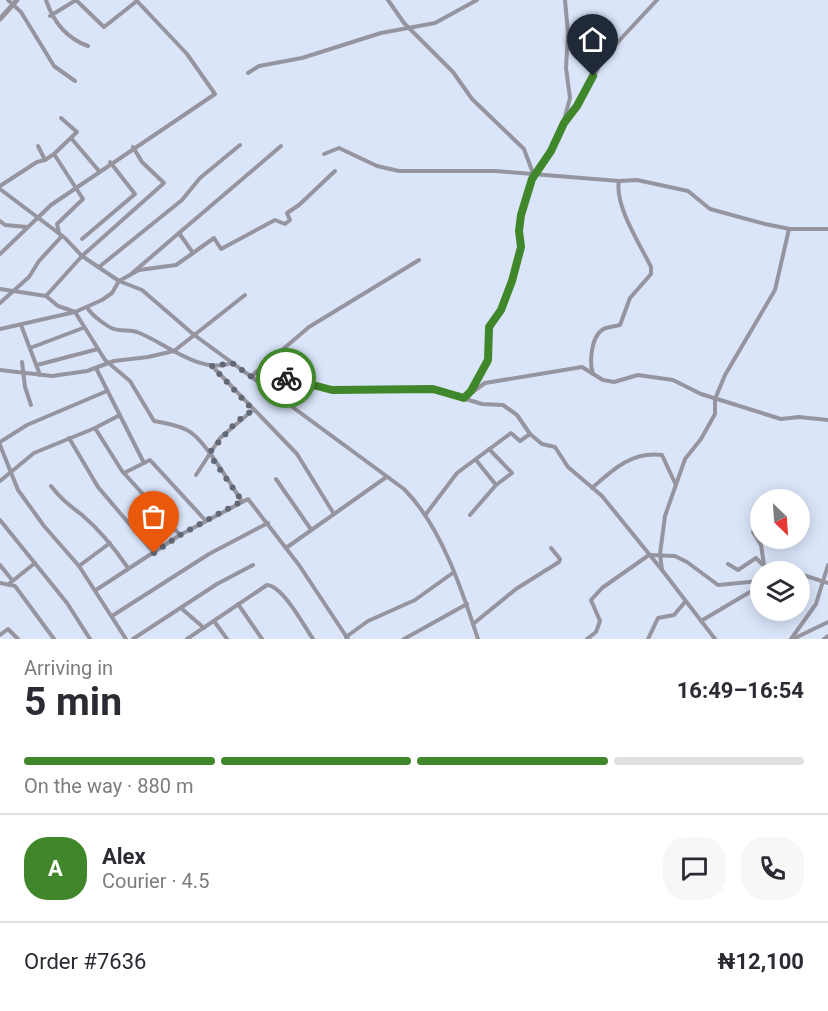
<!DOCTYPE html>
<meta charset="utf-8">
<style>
body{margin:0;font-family:Roboto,sans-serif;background:#f7f7f7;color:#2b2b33;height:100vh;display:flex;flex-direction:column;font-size:22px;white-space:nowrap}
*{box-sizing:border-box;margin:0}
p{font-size:20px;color:#7c7c81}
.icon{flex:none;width:33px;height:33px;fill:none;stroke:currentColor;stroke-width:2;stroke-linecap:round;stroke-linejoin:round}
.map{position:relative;height:639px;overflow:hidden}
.side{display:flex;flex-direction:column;background:#fff;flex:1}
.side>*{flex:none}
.needle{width:39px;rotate:155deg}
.controls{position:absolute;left:750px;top:489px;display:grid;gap:12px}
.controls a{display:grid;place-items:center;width:60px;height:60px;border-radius:50%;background:#fff;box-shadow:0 3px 15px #0003;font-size:30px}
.pin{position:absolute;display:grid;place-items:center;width:51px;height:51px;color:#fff;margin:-62px -26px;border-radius:50% 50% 50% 0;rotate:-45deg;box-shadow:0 0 6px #0007}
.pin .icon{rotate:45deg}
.courier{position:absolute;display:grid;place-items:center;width:60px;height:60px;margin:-30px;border:4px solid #40862a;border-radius:50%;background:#fff;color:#222;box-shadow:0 2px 8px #0007}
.overview em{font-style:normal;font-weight:700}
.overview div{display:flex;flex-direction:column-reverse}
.overview{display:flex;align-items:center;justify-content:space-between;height:102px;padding:0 24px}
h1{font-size:39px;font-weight:700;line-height:45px}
.bar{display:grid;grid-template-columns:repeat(4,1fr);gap:9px 6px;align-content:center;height:72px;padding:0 24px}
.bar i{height:8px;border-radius:4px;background:#e1e1e2}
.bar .selected{background:#40862a}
.bar p{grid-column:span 4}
.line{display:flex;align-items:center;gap:15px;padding:0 24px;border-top:2px solid #e1e1e2}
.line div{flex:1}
.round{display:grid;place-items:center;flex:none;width:63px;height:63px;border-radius:24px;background:#f7f7f7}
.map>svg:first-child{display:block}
</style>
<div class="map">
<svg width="828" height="639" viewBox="0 0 828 639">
<rect width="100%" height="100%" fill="#dae5fa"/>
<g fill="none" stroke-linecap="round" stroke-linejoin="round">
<g stroke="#96959f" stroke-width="4">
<path d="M8 0 21 12 54 66 75 81"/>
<path d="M46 0C53 21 66 38 88 46"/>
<path d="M76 0 104 27 137 1"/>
<path d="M388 0 404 23 453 72 472 99 524 149 534 176"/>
<path d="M50 16 76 0"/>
<path d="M248 73 259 66 302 58 381 33 435 23 477 0"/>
<path d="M564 120 570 98 566 68 568 33 565 0"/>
<path d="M71 138 99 171"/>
<path d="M38 146 45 160 54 154 83 199 57 224 59 233"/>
<path d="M54 154 77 132 61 118"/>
<path d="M324 154 339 148 377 166 399 171H496L619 181 637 180 688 191 710 209 765 224 790 229H828"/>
<path d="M0 186 37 162 45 160"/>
<path d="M0 189 65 238 82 256 119 281 142 290 193 334 404 489C441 526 462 590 478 639"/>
<path d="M0 221 5 225 27 227"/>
<path d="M179 233 281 146"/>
<path d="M82 239 135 194 110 162"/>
<path d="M193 253 214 238 221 249 275 220 285 224 290 220 287 213 299 205 335 171"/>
<path d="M0 254 51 205 215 94 187 54 136 0"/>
<path d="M99 267 182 200 200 178 240 145"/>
<path d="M0 289 46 296 58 306 75 312 105 360 130 381 154 421C165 423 177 425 187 430 204 438 229 483 242 501"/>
<path d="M46 296 82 256 164 183 142 162 133 147"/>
<path d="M0 303 29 277 39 261 62 236"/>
<path d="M87 307C91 315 110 330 119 330 126 331 131 330 137 332 166 343 200 375 232 363"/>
<path d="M21 325 40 375"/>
<path d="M0 329 75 312 102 300 112 293 119 281 139 270 176 265 193 253 179 233 130 275"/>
<path d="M30 348 83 328"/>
<path d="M22 362 25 387 31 405"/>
<path d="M37 365 98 349"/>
<path d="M212 366 297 454 334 514"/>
<path d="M96 368 144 463"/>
<path d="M0 370 52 376 87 371 114 361 148 357 174 351 245 295"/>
<path d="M255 373 309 327 419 260"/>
<path d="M593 374C589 362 591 333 606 328 610 327 615 326 620 325L630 298 651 274V267C641 246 614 205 619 181"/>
<path d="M252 377 255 373 288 378 332 390 433 389 482 404 503 405 517 415 530 434 542 444 555 447 568 467 602 496 662 570"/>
<path d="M471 391 488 360 489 327 501 310 512 281 521 247 519 231 521 215 532 179 551 151 564 123 584 96 603 58 657 0"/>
<path d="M464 398 485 383 582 367 603 380 614 382 638 375 673 380 701 394 781 419 799 417 828 420"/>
<path d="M95 428 122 471 180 535"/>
<path d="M69 438 98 487 154 553"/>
<path d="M0 442 27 425 107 391"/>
<path d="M0 445 18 490 44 526 79 566 126 639"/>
<path d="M489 449 512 473 496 485"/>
<path d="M124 473 150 460 206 521"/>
<path d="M196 475 220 438 253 410"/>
<path d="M276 479 310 528"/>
<path d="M0 481 34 453 95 428 120 415"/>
<path d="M51 486C61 499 69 505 82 515 100 530 115 549 128 568"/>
<path d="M592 488C612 470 632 451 662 455L675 483"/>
<path d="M426 514 457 473 511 433 520 441 530 434"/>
<path d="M470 515 496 485 476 460"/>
<path d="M0 520 67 603 90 639"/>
<path d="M753 532 761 545 765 572"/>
<path d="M286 548 385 478"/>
<path d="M728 564 738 570 756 558 762 564"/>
<path d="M0 565 12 580"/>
<path d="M79 566 110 543"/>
<path d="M781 572 786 567 793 572"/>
<path d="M800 574 828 583"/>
<path d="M0 583 15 586 54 639"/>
<path d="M10 583 35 563"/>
<path d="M96 590 180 535 248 499 299 565 348 639"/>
<path d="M238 604 262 639"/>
<path d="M181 608 204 628"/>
<path d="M112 616 209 554 268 523"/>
<path d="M214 621 227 639"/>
<path d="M701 621 760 586"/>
<path d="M473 624 516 589 559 562 560 559 551 548"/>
<path d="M0 635 8 629 18 639"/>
<path d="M346 637 368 621 415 600 454 572"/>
<path d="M133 639 217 584 253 565"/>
<path d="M187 639 267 585C283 586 304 626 313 639"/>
<path d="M404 639 467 604"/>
<path d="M587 639 596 632 600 621 591 600 602 588 649 555 675 556 687 562 718 585 760 581"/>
<path d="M648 639 658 618 674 615 685 602"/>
<path d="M715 639 662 570 660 554 665 516 685 459 701 439 715 414V399L725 375 775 290 789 229"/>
<path d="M791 639 816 604 828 565"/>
<path d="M793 639 828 622"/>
<path d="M824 639 828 636"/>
</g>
<path stroke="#96959f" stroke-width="5" d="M0 19 17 0"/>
</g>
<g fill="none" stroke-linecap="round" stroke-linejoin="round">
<path stroke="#626875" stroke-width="6" stroke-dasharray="0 10.8" d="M154 553 180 535 242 501 214 461 211 451 236 422 253 410 212 366 232 363 252 377 255 373 286 378"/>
<path stroke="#40862a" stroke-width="8" d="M286 378 332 390 433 389 464 398 471 391 488 360 489 327 501 310 512 281 521 247 519 231 521 215 532 179 551 151 564 123 577 106 593 76"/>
</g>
</svg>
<div class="controls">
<a><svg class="needle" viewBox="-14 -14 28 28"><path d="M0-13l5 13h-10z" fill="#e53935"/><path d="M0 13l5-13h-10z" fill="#7c7c81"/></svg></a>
<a><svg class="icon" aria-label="layers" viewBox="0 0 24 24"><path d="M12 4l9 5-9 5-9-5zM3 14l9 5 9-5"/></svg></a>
</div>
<div class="pin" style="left:154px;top:553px;background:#ea580c"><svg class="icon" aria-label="bag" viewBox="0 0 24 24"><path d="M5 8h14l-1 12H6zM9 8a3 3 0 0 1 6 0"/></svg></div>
<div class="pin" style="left:593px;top:76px;background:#1f2937"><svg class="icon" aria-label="home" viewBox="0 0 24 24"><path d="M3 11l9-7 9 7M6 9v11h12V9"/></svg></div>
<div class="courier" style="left:286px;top:378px"><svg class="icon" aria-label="bike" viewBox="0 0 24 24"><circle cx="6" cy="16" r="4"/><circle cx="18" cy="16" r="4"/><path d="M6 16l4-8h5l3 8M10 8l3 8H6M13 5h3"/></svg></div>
</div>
<section class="side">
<div class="overview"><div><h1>5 min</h1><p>Arriving in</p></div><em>16:49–16:54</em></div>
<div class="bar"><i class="selected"></i><i class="selected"></i><i class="selected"></i><i></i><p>On the way · 880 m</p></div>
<div class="line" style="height:108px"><b class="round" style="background:#40862a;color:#fff">A</b><div><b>Alex</b><p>Courier · 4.5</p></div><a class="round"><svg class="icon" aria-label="chat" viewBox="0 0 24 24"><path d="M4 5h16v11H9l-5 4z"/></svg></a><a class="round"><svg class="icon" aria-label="phone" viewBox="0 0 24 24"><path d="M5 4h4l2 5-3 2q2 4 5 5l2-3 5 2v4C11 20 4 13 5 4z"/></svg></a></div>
<div class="line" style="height:78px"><div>Order #7636</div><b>₦12,100</b></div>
</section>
